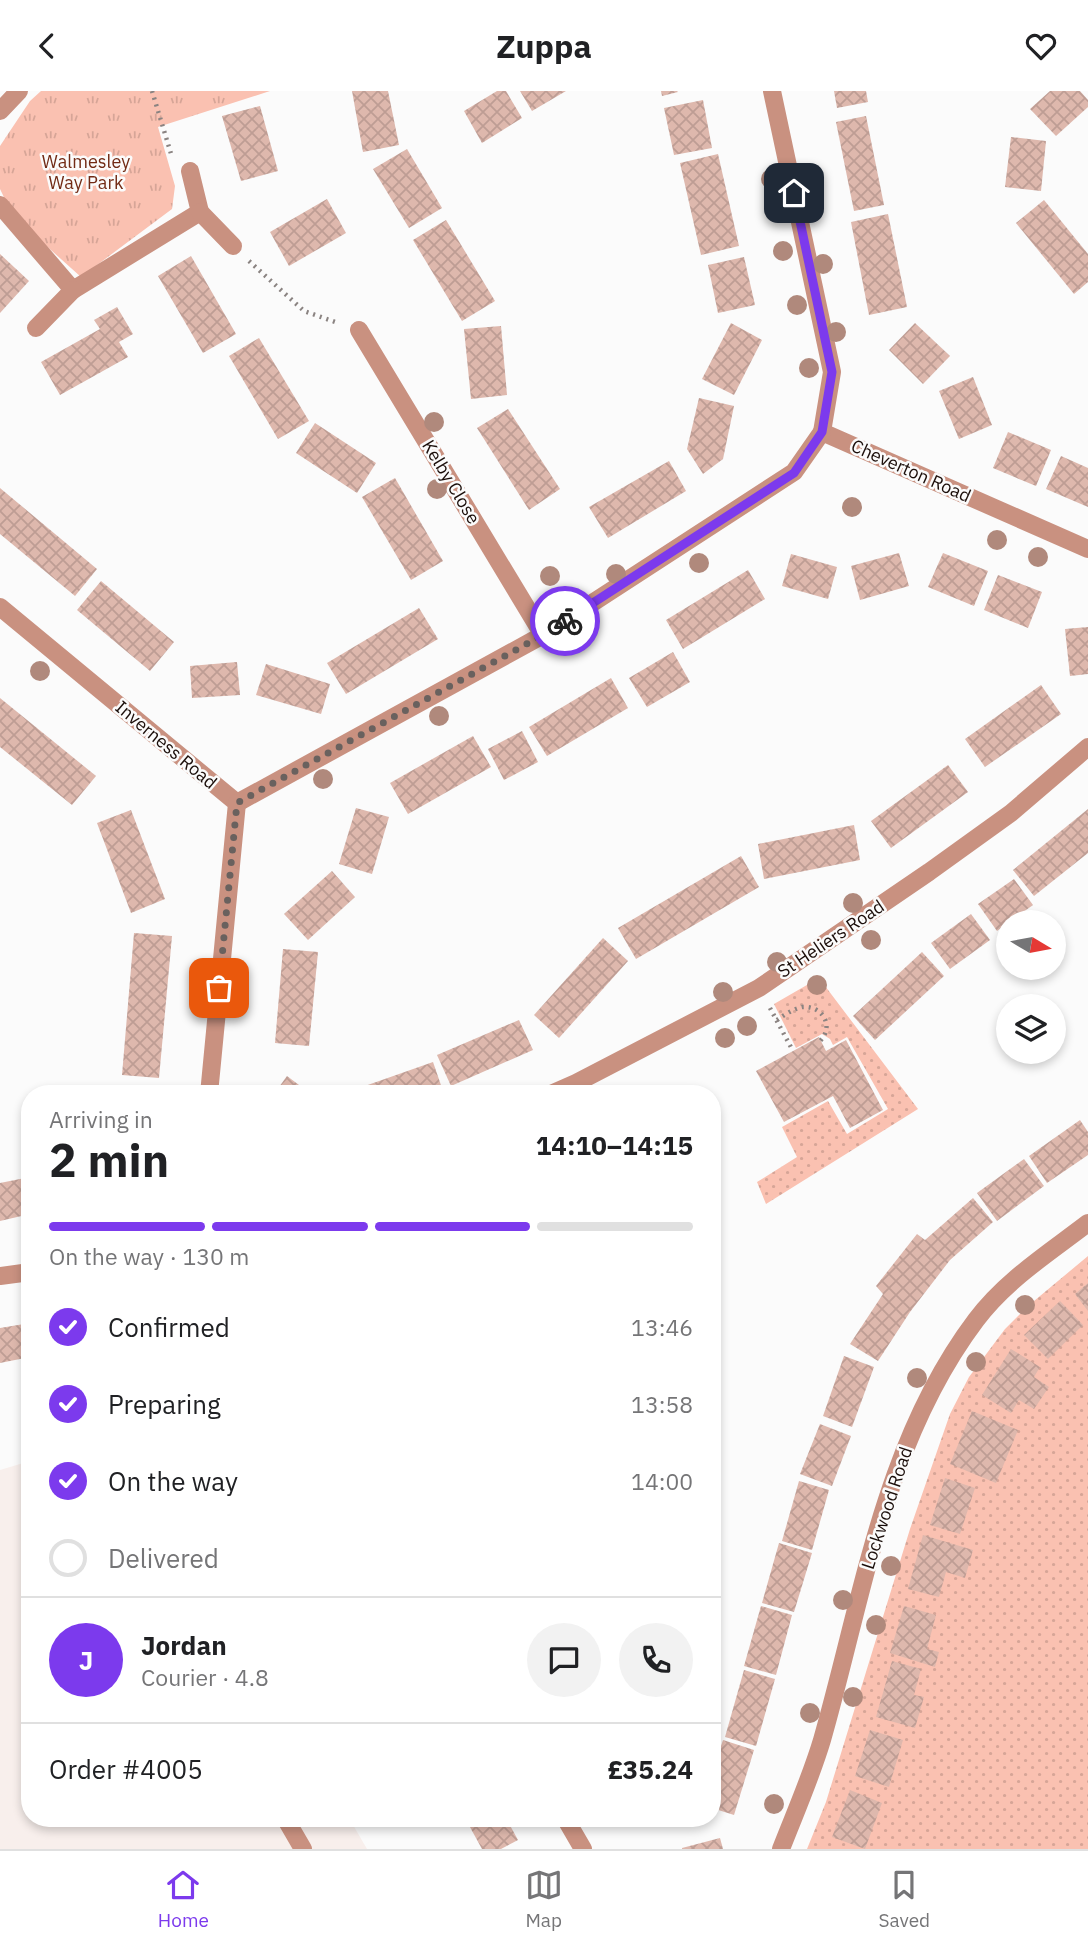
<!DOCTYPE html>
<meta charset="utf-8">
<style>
body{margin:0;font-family:"IBM Plex Sans",sans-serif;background:#f2f2f2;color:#202124;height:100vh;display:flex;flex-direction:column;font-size:26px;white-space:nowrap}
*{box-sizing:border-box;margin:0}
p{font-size:23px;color:#757577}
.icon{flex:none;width:38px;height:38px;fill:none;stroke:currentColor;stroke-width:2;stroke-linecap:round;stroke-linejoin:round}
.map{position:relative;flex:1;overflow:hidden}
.drawer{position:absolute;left:21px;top:994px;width:700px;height:742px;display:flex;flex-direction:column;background:#fff;border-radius:28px;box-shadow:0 4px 10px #0003}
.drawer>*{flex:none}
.needle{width:46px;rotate:100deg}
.tools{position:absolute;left:996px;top:819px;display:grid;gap:14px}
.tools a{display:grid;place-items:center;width:70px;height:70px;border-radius:50%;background:#fff;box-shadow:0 4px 10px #0003;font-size:35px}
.pin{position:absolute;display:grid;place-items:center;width:60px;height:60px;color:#fff;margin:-30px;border-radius:14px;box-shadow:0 4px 10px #0006}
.courier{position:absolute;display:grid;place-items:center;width:70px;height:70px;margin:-35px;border:5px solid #7c3aed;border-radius:50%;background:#fff;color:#222;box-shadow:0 2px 9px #0007}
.summary em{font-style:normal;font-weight:700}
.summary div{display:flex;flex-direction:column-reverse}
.summary{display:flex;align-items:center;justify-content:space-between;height:119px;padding:0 28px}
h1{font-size:46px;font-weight:700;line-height:52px}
.bar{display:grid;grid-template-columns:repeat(4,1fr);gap:10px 7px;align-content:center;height:84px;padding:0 28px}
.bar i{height:9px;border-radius:5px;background:#e0e0e0}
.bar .selected{background:#7c3aed}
.bar p{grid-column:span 4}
.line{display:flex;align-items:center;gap:18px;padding:0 28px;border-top:2px solid #e0e0e0}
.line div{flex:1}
.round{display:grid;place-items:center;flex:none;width:74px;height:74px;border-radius:37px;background:#f2f2f2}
ol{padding:0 28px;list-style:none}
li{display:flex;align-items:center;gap:21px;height:77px}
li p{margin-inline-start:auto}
li .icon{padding:7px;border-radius:50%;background:#7c3aed;color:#fff;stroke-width:4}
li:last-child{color:#757577}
li i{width:38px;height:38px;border:4px solid #e0e0e0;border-radius:50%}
header{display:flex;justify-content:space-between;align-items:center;height:91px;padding:0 28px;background:#fff;font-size:32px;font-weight:700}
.tab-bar{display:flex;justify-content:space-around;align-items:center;height:98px;border-top:2px solid #e0e0e0;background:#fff;font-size:19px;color:#757577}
.tab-bar a{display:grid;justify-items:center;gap:4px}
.tab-bar .selected{color:#7c3aed}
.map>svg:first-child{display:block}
</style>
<header><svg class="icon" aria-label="back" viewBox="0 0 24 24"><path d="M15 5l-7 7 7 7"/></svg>Zuppa<svg class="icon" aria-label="heart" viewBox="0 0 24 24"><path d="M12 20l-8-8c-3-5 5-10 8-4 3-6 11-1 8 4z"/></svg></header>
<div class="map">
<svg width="1088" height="1758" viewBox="0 0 1088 1758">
<defs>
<pattern id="grass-dots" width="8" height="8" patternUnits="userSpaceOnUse" patternTransform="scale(1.75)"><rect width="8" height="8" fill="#fac1b1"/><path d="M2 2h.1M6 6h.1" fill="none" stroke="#d6a597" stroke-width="1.8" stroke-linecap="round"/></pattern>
<pattern id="park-tufts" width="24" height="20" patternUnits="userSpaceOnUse" patternTransform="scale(1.75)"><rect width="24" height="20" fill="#fac1b1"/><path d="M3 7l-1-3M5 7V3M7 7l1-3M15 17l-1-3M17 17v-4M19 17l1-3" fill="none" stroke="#d6a597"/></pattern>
<pattern id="building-cross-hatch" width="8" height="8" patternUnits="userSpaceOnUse" patternTransform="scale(1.75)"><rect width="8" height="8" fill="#deb8ad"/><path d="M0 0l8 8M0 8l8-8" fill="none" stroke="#be9d94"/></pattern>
</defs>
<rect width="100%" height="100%" fill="#fbfbfb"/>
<path fill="#f8efec" d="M30 1370V1727H349L367 1758H0V1379Z"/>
<g fill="url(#grass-dots)">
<path d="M819 887 918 1018 766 1113 757 1091 797 1066 782 1036 828 1010 847 1043 888 1018 847 946 833 954 830 948 822 943 796 957 774 913Z"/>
<path d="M1088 1165V1758H807L826 1711 910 1438 950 1323 969 1286 1005 1238 1028 1215Z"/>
</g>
<path fill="url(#park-tufts)" d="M41 0H270L158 36 175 95 172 118 81 186 13 125 0 98V55L30 10Z"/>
<g fill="url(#building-cross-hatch)">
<path d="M352 0H388L399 54 363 61Z"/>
<path d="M497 0H506L522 27 482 52 464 20Z"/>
<path d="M520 0H566L532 20Z"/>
<path d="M661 0H677L678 1 662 5Z"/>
<path d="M834 0H866L868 11 837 17Z"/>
<path d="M1050 0H1080L1088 9V16L1056 45 1030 18Z"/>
<path d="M703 9 712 57 674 64 664 17Z"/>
<path d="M260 15 278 80 241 90 222 25Z"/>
<path d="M866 25 884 114 854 120 836 31Z"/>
<path d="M1011 46 1046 50 1041 100 1005 96Z"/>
<path d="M407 58 442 117 409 137 373 78Z"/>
<path d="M718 63 739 155 701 164 680 72Z"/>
<path d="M327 108 346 142 289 175 270 141Z"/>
<path d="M1044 109 1088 163V191L1074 203 1016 132Z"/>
<path d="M888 123 907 216 869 224 851 131Z"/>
<path d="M446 129 495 210 462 230 413 149Z"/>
<path d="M0 163 29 190 0 222Z"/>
<path d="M191 165 236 243 203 262 158 185Z"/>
<path d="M744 166 755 214 718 222 708 174Z"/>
<path d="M117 216 133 243 119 251 128 266 60 304 41 271 100 238 94 229Z"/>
<path d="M731 232 762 249 734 304 702 288Z"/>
<path d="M915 232 950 265 923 293 889 259Z"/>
<path d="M501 235 507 304 471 308 464 238Z"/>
<path d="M259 247 309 330 278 348 229 265Z"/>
<path d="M973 286 992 334 959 348 939 300Z"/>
<path d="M699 307 734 315 723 368 703 383 687 358Z"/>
<path d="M508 318 560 398 529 419 477 337Z"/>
<path d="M315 332 376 372 357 402 296 362Z"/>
<path d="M1008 341 1051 359 1036 395 993 377Z"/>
<path d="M1061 365 1088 377V416L1046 398Z"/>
<path d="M669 370 686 400 608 447 589 416Z"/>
<path d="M395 387 443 470 411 489 362 406Z"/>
<path d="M0 397 97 478 75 505 0 443Z"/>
<path d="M899 462 909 495 860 509 851 475Z"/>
<path d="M943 462 988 480 974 515 928 496Z"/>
<path d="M791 463 837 476 828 508 782 495Z"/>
<path d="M748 479 765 508 683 558 666 529Z"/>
<path d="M998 484 1042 501 1028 537 984 519Z"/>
<path d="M101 490 174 551 150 580 77 519Z"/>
<path d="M419 517 438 548 346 603 327 572Z"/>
<path d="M1088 536V583L1070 585 1065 538Z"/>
<path d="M673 561 690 591 647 616 629 587Z"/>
<path d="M237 571 240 604 192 607 190 575Z"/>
<path d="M266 573 330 593 321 623 256 604Z"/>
<path d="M611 587 628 617 547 665 529 636Z"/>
<path d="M1041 594 1061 623 985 676 965 648Z"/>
<path d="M0 607 96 685 72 714 0 656Z"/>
<path d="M522 640 538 671 504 689 488 658Z"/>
<path d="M473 645 491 676 408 723 390 692Z"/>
<path d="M948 674 968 701 891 757 871 730Z"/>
<path d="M356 717 389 726 372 783 339 773Z"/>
<path d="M1088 718V762L1034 805 1013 779Z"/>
<path d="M131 719 165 808 131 822 97 732Z"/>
<path d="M854 734 860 769 764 788 758 753Z"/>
<path d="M741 765 759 796 636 868 618 837Z"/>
<path d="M332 780 355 806 308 849 284 823Z"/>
<path d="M1014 788 1033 814 997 840 978 813Z"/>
<path d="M971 823 990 849 950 878 931 852Z"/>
<path d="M134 842 172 845 159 987 122 984Z"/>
<path d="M603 847 628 870 559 947 534 924Z"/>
<path d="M283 858 318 861 309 955 275 952Z"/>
<path d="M922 861 944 885 875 949 853 925Z"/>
<path d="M519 929 533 959 451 995 437 964Z"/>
<path d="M819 946 826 960 846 949 883 1019 850 1037 833 1005 784 1031 756 980Z"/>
<path d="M433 971 444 1003H345V1002Z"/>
<path d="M287 985 311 1003H274Z"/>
<path d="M712 1027 718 1044 712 1046Z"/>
<path d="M1080 1029 1088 1041V1064L1047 1092 1029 1065Z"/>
<path d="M1024 1068 1044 1095 997 1130 977 1102Z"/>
<path d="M30 1086V1123L0 1130V1092Z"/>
<path d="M973 1107 993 1131 950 1169 910 1221 878 1270 850 1253 883 1203 876 1195 917 1143 925 1149Z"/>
<path d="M1088 1192V1220L1075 1203Z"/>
<path d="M1060 1210 1083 1234 1048 1268 1024 1244Z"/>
<path d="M30 1232V1266L0 1272V1237Z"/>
<path d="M1011 1258 1040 1276 1034 1286 1049 1296 1034 1318 1019 1309 1011 1322 982 1304Z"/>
<path d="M844 1265 874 1276 852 1336 823 1325Z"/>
<path d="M972 1320 1018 1339 996 1392 950 1373Z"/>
<path d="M820 1333 851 1345 832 1395 800 1383Z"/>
<path d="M945 1387 975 1397 960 1443 930 1434Z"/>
<path d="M799 1390 829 1399 812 1459 782 1450Z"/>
<path d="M923 1444 973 1459 965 1487 946 1481 939 1506 908 1498Z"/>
<path d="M779 1452 812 1462 794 1521 762 1512Z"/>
<path d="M761 1515 792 1524 776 1584 744 1575Z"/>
<path d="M904 1515 936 1524 927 1558 939 1561 935 1576 890 1562Z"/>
<path d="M892 1570 921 1578 914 1604 924 1606 915 1637 876 1626Z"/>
<path d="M744 1579 775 1588 756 1655 725 1646Z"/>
<path d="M870 1639 903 1649 889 1696 855 1685Z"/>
<path d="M723 1649 754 1659 734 1724 712 1717V1682Z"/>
<path d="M850 1699 882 1712 865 1758 832 1746Z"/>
<path d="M465 1727H506L518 1749 501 1758H482Z"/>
<path d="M720 1747 723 1758H682V1757Z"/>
</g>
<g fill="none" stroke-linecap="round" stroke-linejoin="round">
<g stroke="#8a8381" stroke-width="4.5" stroke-dasharray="2 5" stroke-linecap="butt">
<path d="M152 0 172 66"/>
<path d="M249 170 304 220 338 232"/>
<path d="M770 917 793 960"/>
<path d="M777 929C784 924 793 918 802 916 822 914 835 935 820 950"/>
</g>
<g stroke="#c99180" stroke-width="18">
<path d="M772 0 832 281 822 341 1088 458"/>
<path d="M0 20 19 0"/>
<path d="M0 114 73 199 200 121 190 80"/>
<path d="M200 121 233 155"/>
<path d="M36 237 73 199"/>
<path d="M359 239 543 544"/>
<path d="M0 516 237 712 209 1003"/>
<path d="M237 712 543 544 794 381 822 341"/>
<path d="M551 1003 576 992 759 897 929 781 1011 722 1088 656"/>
<path d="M0 1185 30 1181"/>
<path d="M285 1727 303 1758"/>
<path d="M565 1727 583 1758"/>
<path d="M781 1758C795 1722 811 1686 822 1649 863 1506 884 1351 976 1229 1006 1189 1049 1162 1088 1132"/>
</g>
</g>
<g fill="#b0897c">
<circle cx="771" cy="88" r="10"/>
<circle cx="783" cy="160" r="10"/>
<circle cx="823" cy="173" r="10"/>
<circle cx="797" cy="214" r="10"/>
<circle cx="836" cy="241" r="10"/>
<circle cx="809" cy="277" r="10"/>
<circle cx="434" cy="331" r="10"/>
<circle cx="437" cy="398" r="10"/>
<circle cx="852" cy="416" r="10"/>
<circle cx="997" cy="449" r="10"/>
<circle cx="1038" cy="466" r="10"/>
<circle cx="699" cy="472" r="10"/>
<circle cx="616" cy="483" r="10"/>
<circle cx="550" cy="485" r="10"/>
<circle cx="40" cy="580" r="10"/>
<circle cx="439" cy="625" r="10"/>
<circle cx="323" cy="688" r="10"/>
<circle cx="853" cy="812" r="10"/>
<circle cx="871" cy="849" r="10"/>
<circle cx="777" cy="871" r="10"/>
<circle cx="817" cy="894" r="10"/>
<circle cx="723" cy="901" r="10"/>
<circle cx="747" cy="935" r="10"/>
<circle cx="725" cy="947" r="10"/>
<circle cx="1025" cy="1214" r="10"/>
<circle cx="976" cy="1271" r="10"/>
<circle cx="917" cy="1287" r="10"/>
<circle cx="891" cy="1475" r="10"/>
<circle cx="843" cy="1509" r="10"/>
<circle cx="876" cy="1534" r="10"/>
<circle cx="853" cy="1606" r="10"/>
<circle cx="810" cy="1622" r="10"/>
<circle cx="774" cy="1713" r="10"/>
</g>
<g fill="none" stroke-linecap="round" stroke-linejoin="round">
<path stroke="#69615e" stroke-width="7" stroke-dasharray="0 12.6" d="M219 897 237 712 543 544 565 530"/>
<path stroke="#7c3aed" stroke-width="9" d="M565 530 794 382 822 341 832 281 794 102"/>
</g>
<g text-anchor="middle" stroke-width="5" stroke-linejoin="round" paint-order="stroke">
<g font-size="18" fill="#722b15" stroke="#fbfbfb">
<text x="86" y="77">Walmesley<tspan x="86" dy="21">Way Park</tspan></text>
</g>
<g font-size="18" fill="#1b0e0a" stroke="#fbfbfb">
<text transform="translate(911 380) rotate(24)" y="6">Cheverton Road</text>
<text transform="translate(451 391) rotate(59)" y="6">Kelby Close</text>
<text transform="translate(166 654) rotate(40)" y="6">Inverness Road</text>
<text transform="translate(831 848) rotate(-34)" y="6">St Heliers Road</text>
<text transform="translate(887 1417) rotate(-72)" y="6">Lockwood Road</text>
</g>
</g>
</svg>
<div class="tools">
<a><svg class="needle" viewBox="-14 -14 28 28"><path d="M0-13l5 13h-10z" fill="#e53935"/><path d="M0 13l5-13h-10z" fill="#757577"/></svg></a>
<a><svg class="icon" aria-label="layers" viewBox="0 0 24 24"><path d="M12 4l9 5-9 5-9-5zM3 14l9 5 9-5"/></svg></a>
</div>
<div class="pin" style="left:219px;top:897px;background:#ea580c"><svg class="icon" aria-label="bag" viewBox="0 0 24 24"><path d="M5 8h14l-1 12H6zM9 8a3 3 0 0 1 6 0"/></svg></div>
<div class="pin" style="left:794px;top:102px;background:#1f2937"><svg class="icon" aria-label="home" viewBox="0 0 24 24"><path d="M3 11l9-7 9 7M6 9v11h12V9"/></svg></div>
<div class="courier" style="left:565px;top:530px"><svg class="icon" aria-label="bike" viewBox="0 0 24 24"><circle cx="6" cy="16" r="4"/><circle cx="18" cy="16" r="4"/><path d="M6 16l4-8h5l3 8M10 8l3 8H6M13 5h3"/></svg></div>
<section class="drawer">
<div class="summary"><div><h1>2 min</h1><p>Arriving in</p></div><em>14:10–14:15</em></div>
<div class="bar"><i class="selected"></i><i class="selected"></i><i class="selected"></i><i></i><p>On the way · 130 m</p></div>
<ol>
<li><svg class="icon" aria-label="check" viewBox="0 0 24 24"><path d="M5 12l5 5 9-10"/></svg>Confirmed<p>13:46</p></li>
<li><svg class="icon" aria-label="check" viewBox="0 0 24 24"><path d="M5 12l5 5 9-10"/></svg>Preparing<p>13:58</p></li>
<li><svg class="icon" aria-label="check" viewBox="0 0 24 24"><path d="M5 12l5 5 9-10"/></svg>On the way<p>14:00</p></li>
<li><i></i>Delivered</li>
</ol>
<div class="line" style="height:126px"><b class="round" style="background:#7c3aed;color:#fff">J</b><div><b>Jordan</b><p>Courier · 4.8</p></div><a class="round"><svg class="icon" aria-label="chat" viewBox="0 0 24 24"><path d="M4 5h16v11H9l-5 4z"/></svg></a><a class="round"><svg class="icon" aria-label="phone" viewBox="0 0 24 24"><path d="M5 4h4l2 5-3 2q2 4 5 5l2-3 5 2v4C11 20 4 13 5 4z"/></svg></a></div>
<div class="line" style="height:91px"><div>Order #4005</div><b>£35.24</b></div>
</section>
</div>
<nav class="tab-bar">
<a class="selected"><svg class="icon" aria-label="home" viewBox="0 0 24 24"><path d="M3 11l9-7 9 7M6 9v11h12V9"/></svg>Home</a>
<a><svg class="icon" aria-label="map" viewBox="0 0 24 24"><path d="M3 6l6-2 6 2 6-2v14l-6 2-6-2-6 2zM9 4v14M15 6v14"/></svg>Map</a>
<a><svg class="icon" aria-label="saved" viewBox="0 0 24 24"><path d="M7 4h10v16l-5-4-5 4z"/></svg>Saved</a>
</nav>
